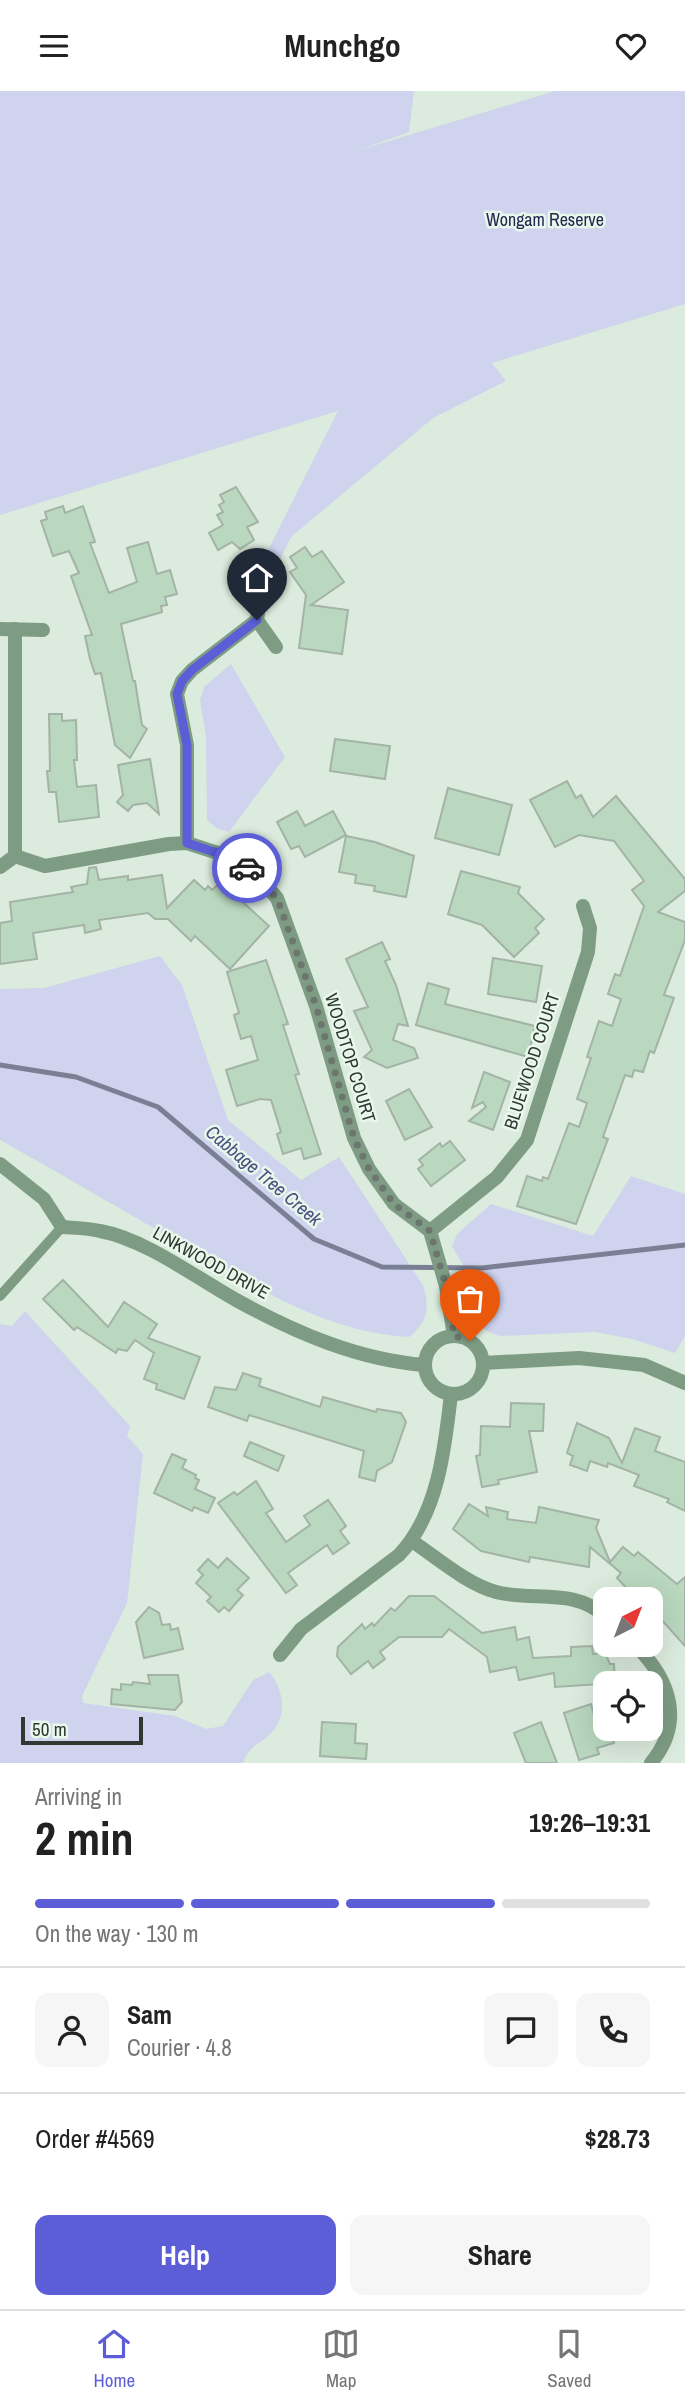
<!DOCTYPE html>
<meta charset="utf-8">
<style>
body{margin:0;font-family:"Archivo Narrow",sans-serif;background:#f6f6f6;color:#222;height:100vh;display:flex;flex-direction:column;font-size:26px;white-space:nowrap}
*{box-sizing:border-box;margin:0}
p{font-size:23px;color:#767676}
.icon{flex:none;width:38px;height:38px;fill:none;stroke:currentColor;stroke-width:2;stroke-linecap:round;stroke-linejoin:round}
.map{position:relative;height:1672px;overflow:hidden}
.panel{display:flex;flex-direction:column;background:#fff;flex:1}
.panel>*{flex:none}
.needle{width:46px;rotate:42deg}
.fabs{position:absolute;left:593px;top:1496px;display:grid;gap:14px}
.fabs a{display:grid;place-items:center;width:70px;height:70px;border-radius:14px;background:#fff;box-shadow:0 7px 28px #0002;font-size:35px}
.scale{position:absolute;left:21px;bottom:18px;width:122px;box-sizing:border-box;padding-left:7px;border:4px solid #313732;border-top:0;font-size:19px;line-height:24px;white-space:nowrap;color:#313732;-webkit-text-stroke:5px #e8f8eb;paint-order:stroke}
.pin{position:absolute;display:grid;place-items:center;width:60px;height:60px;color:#fff;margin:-72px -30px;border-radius:50% 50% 50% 0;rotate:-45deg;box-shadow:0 0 7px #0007}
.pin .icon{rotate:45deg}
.courier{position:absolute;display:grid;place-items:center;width:70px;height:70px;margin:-35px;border:5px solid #5b5ed6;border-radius:50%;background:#fff;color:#222;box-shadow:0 2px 9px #0007}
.head em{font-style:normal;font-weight:700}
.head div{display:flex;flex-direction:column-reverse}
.head{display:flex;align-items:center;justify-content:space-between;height:119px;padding:0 35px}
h1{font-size:46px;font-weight:700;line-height:52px}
.bar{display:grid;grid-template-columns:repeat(4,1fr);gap:10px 7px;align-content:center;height:84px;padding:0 35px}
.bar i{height:9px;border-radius:5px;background:#e0e0e0}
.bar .selected{background:#5b5ed6}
.bar p{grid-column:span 4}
.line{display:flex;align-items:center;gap:18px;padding:0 35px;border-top:2px solid #e0e0e0}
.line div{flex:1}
.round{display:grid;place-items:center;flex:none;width:74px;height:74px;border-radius:14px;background:#f6f6f6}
.action{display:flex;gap:14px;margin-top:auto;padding:14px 35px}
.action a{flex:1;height:80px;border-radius:14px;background:#5b5ed6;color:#fff;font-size:28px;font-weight:700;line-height:80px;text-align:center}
.action a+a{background:#f6f6f6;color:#222}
header{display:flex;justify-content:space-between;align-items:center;height:91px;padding:0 35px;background:#fff;font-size:32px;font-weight:700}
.tabs{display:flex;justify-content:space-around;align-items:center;height:98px;border-top:2px solid #e0e0e0;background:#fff;font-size:19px;color:#767676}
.tabs a{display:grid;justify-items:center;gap:4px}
.tabs .selected{color:#5b5ed6}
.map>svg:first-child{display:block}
</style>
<header><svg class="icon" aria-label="menu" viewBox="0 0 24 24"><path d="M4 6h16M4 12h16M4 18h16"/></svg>Munchgo<svg class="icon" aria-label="heart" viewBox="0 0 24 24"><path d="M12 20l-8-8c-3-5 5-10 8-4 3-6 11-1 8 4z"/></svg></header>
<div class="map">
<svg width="685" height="1672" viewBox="0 0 685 1672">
<rect width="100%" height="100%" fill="#dbebdd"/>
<g fill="#cfd3ee">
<path d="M0 0H414L409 41 356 60 555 0H685V213L492 272 506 290 433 327 291 446 266 498 250 495 338 320 0 424Z"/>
<path d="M231 573 285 666 229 741 216 737 207 729 206 646 200 609 204 596Z"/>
<path d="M160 865 182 894 228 1029 301 1089 339 1066 423 1194C430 1216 428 1231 409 1246 327 1242 255 1196 185 1155 123 1120 62 1083 0 1049V898L44 897Z"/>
<path d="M631 1085 685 1103V1245L675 1262 632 1248 595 1241 500 1245C467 1236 476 1218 470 1191 468 1179 458 1166 452 1155L457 1143 491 1113 593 1145Z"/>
<path d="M25 1220 130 1335 127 1345 143 1363 127 1512 82 1605 83 1612 175 1625 206 1638 223 1635 253 1589 269 1581C283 1597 288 1623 272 1641 260 1655 251 1651 243 1672H0V1233L12 1235Z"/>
</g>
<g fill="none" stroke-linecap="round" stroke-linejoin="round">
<path stroke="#7a7f94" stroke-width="5" d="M0 974 76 986 158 1016 314 1148 382 1176 482 1177 685 1154"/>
</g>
<g fill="#b9d8bf" stroke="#a3b3a6" stroke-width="2">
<path d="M236 396 258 431 247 436 254 449 240 458 232 451 218 459 209 442 223 434 217 424 223 421 219 414 224 411 220 404Z"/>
<path d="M63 415 65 422 83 415 95 451 90 452 109 502 137 491 127 457 148 451 157 483 170 479 177 503 165 506 167 514 161 515 162 521 121 533 133 590H135L142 634 147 638 130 667 115 654 101 582 95 583 90 568 85 545 92 544 71 485 79 482 69 460 53 465 41 430 47 428 45 421Z"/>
<path d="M305 456 312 466 322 460 344 491 311 514 348 519 342 563 299 557 306 504 290 481 297 477 290 466Z"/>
<path d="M49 623H62V630L76 629 77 669H74L77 696 96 694 99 726 59 731 56 701H49L47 680H50Z"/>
<path d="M335 648 390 655 385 688 330 680Z"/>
<path d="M150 668 159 723 147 712 133 714 128 720 117 711 123 704 118 674Z"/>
<path d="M567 690 576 707 581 704 593 726 616 705 685 788V800L658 821 685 831V849L664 904 674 907 654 962 650 960 643 981 634 979 632 986 625 984 603 1046 608 1048 576 1133 517 1115 527 1085 542 1090 543 1086 548 1088 569 1032 579 1036 587 1012 577 1008 591 967 587 966 599 930 612 935 621 908 608 903 615 883 620 885 644 815 632 799 644 790 614 750 579 744 555 756 530 709Z"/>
<path d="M448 697 512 714 499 764 435 747Z"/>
<path d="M297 720 305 735 333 720 346 744 305 766 299 755 291 758 277 731Z"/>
<path d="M346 745 375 751 414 765 406 806 374 800 375 795 355 792 356 784 339 781Z"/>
<path d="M96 776 99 789 128 785V789L162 784 167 817 194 789 205 799 208 795 212 799 221 791 269 835 230 878 195 845 191 850 168 828H155L148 822 99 829 101 838 85 842 84 834 33 842 37 868 0 873V832L12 830 10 811 73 801 71 796 87 793 89 777Z"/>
<path d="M461 780 520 796 518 802 544 828 535 837 539 842 514 866 482 834 448 823Z"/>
<path d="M382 851 390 868 385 870 396 894 408 935 398 933 393 949 414 957 418 967 387 977 364 966 372 959 354 920 368 916 346 868Z"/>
<path d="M493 867 542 875 536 911 488 903Z"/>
<path d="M266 869 288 933 283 934 299 983 295 984 321 1063 304 1068 301 1057 283 1063 277 1043 281 1041 271 1009 260 1008 237 1015 226 979 258 969 251 945 241 948 234 924 239 922 227 881Z"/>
<path d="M428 892 449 898 445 913 535 935 528 966 416 934Z"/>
<path d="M484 981 510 991 493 1039 469 1030 486 1016 483 1011 472 1017Z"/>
<path d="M409 998 432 1036 405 1049 386 1010Z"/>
<path d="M450 1050 465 1069 431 1095 418 1078 423 1074 419 1069 440 1052 442 1056Z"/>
<path d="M63 1189 108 1236 124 1211 157 1233 148 1247 200 1266 184 1308 156 1298 157 1293 144 1288 154 1262 135 1249 127 1260 118 1258 116 1262 77 1236 74 1239 43 1208Z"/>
<path d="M243 1282 261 1288 259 1295 320 1316 323 1306 376 1321 377 1318 401 1322 406 1331 392 1371 377 1380 375 1390 359 1386 364 1360 249 1324 247 1330 208 1316 215 1296 236 1299Z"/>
<path d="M511 1312 544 1313 543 1340H529L537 1381 498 1389 499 1393 482 1396 476 1365 480 1364 481 1335 510 1336Z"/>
<path d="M577 1332 609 1347 622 1372 635 1337 660 1346 655 1360 685 1371V1420L667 1411 669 1408 634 1395 639 1384 608 1372 607 1376 590 1370 587 1380 570 1374 573 1365 567 1362Z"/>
<path d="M250 1351 284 1365 278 1380 244 1365Z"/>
<path d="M172 1363 186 1369 182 1377 196 1384 195 1387 199 1389 195 1398 215 1407 208 1422 194 1416 192 1420 154 1402Z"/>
<path d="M256 1390 273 1418 266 1422 286 1451 310 1434 304 1425 328 1409 346 1435 340 1440 349 1452 333 1463 327 1454 288 1482 297 1494 286 1502 218 1412 234 1401 237 1404Z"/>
<path d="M469 1413 488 1425 486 1416 508 1421 507 1428 536 1432 539 1416 599 1429 596 1437 610 1471 623 1456 634 1465 638 1461 677 1493 685 1486V1555L651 1517V1508H639L631 1502 617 1487 621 1482 590 1456 589 1476 530 1466 529 1471 481 1460 453 1438Z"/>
<path d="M227 1467 249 1487 237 1499 243 1504 229 1520 224 1516 219 1521 207 1510 211 1506 196 1492 203 1484 198 1479 208 1468 218 1477Z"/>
<path d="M409 1505H434L482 1542 515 1536 517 1549 529 1546 533 1567 571 1565V1556L592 1555 593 1563 605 1562 610 1573H614L615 1592 555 1596 554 1582 519 1589 516 1576 490 1581 487 1566 449 1538 442 1546H399L380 1561 385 1568 373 1577 368 1570 351 1583 337 1565 338 1556 362 1533 365 1538 372 1532 374 1535 391 1517 395 1520Z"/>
<path d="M149 1516 159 1522 162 1534 170 1533 171 1539 178 1537 183 1558 144 1567 136 1531Z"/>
<path d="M148 1584H178L182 1611 175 1619 111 1613 112 1598 121 1599V1593L132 1594 133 1591 150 1593Z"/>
<path d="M591 1613 594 1624 606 1620V1638H610L614 1652 597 1657 599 1663 579 1669 564 1622Z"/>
<path d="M322 1631 356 1633 355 1652 367 1653 366 1668 320 1665Z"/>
<path d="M541 1631 557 1672H526L514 1642Z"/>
</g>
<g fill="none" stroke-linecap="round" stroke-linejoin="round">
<path stroke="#7e9c84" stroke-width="10" d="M0 1205 62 1136"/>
<g stroke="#7e9c84" stroke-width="14">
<path d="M260 506 257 529 276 556"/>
<path d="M0 538 43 539"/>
<path d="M187 752V654L177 603 182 590 192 579 257 529"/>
<path d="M15 765V538"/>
<path d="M0 776 15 765 45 775 169 753 187 752 224 764 253 780 277 807 316 915 354 1047 369 1078 394 1113 430 1140 446 1195 454 1245"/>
<path d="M0 1073 44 1108 62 1136C75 1137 88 1137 100 1140 145 1148 198 1188 238 1210 296 1242 359 1269 425 1274"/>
<path d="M430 1140 497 1086 527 1049 588 861 590 837 583 815"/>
<circle cx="454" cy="1274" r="29"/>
<path d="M483 1272 579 1267 644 1274 685 1292"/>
<path d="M412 1450C437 1467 467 1493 496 1501 534 1511 574 1496 606 1526"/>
<path d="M635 1554C670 1588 685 1631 651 1672"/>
<path d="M280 1564 301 1538 399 1464C438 1423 445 1357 451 1303"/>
</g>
</g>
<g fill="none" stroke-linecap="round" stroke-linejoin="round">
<path stroke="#6c766e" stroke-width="7" stroke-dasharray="0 12.6" d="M247 777 277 807 316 915 354 1047 369 1078 394 1113 430 1140 446 1195 454 1245 470 1250"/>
<path stroke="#5b5ed6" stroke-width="9" d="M247 777 224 764 187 752V654L177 603 182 590 192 579 257 529"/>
</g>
<g text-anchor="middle" stroke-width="5" stroke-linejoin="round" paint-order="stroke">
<g font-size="18" fill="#232651" stroke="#e8f8eb">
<text x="545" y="135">Wongam Reserve</text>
</g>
<g font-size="18" fill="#313732" stroke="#e8f8eb">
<text transform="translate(350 967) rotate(73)" y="6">WOODTOP COURT</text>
<text transform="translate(532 970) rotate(-72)" y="6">BLUEWOOD COURT</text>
<text transform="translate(211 1172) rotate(29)" y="6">LINKWOOD DRIVE</text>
</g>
<g font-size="19" font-style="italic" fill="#4a507f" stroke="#e8f8eb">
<text transform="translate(264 1084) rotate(40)" y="7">Cabbage Tree Creek</text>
</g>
</g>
</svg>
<div class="fabs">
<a><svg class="needle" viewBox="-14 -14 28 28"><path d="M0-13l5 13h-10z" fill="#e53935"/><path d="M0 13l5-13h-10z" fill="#767676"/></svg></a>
<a><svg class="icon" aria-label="locate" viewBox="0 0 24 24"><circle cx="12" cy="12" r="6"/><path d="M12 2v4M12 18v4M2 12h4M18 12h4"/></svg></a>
</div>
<div class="scale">50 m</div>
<div class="pin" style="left:470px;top:1250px;background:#ea580c"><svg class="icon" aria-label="bag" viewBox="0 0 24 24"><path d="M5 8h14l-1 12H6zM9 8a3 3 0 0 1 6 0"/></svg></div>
<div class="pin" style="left:257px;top:529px;background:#1f2937"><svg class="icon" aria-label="home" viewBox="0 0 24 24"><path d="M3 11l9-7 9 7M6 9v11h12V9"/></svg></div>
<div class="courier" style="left:247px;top:777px"><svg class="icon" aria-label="car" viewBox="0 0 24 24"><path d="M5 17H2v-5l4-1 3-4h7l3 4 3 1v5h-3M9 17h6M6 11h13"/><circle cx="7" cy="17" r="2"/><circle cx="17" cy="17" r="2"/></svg></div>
</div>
<section class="panel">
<div class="head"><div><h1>2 min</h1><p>Arriving in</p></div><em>19:26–19:31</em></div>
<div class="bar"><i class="selected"></i><i class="selected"></i><i class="selected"></i><i></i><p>On the way · 130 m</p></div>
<div class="line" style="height:126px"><a class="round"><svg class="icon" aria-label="person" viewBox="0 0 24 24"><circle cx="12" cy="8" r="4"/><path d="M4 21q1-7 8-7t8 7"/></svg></a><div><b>Sam</b><p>Courier · 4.8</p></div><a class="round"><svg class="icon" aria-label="chat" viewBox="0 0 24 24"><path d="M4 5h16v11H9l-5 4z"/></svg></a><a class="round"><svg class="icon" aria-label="phone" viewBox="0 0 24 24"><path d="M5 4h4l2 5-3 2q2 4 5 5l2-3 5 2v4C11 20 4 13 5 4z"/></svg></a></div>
<div class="line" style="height:91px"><div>Order #4569</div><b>$28.73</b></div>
<div class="action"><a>Help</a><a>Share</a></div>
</section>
<nav class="tabs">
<a class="selected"><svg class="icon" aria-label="home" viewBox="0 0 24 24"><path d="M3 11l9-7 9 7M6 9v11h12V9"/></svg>Home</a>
<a><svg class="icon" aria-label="map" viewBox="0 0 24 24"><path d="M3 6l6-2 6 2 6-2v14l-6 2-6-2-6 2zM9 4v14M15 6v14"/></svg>Map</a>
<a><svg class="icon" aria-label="saved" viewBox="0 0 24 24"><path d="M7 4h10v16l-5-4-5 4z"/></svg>Saved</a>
</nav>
